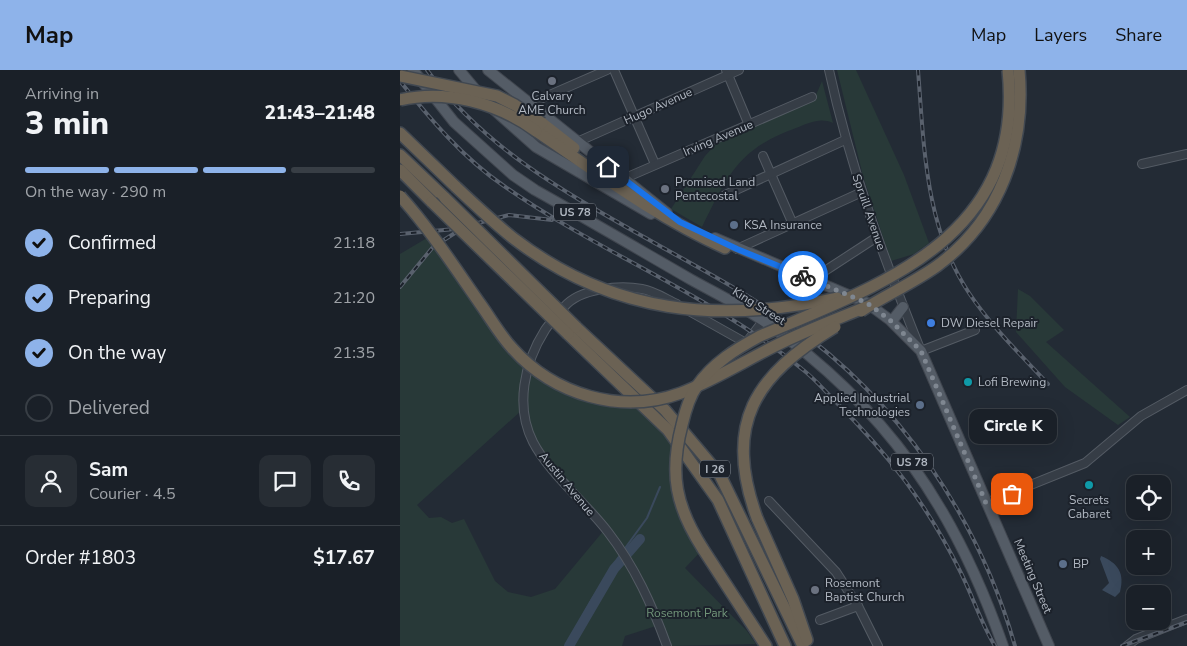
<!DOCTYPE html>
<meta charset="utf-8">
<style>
body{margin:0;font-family:"Nunito Sans",sans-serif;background:#272d34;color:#f1f3f6;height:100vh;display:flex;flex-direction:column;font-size:19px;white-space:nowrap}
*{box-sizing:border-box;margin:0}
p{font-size:16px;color:#9fa3a8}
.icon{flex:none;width:28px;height:28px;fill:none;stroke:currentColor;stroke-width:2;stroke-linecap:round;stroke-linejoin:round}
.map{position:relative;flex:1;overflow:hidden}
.drawer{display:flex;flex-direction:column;background:#1a2028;width:400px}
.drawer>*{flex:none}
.controls{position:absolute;left:726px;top:405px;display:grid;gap:10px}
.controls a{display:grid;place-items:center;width:45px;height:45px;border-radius:10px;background:#1a2028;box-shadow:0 5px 20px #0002,0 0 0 1px #383e45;font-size:25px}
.pin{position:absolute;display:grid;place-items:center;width:42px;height:42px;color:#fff;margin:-21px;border-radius:10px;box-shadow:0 2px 8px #0006}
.courier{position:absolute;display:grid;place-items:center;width:50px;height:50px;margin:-25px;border:4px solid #1a73e8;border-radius:50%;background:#fff;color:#222;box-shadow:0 1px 6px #0007}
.bubble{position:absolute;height:35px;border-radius:10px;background:#1a2028;box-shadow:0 5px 20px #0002,0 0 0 1px #383e45;font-size:16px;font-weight:800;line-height:35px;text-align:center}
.head em{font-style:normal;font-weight:800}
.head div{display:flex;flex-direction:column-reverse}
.head{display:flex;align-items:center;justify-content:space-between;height:85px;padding:0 25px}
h1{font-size:32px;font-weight:800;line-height:38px}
.bar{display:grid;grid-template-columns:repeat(4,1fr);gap:8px 5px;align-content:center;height:60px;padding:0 25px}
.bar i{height:6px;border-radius:4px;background:#383e45}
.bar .active{background:#8eb3ea}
.bar p{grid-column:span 4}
.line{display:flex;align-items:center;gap:12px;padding:0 25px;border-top:1px solid #383e45}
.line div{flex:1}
.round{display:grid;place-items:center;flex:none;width:52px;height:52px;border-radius:10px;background:#272d34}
ol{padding:0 25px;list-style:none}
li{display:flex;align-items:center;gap:15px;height:55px}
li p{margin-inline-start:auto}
li .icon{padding:5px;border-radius:50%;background:#8eb3ea;color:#111;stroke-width:4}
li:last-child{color:#9fa3a8}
li i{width:28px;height:28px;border:2px solid #383e45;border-radius:50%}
header{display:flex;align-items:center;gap:30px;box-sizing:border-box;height:70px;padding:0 25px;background:#8eb3ea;color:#111}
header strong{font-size:24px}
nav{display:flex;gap:28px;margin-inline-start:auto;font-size:18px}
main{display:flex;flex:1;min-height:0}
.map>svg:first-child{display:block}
</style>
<header>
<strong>Map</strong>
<nav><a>Map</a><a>Layers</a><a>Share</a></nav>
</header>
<main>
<section class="drawer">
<div class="head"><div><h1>3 min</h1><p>Arriving in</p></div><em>21:43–21:48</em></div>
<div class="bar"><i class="active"></i><i class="active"></i><i class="active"></i><i></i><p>On the way · 290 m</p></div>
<ol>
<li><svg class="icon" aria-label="check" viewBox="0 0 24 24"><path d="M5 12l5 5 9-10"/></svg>Confirmed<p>21:18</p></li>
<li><svg class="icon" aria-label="check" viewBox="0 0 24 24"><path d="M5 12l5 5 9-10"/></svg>Preparing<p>21:20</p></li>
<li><svg class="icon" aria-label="check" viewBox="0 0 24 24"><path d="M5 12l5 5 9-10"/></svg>On the way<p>21:35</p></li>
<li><i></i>Delivered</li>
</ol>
<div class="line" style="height:90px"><a class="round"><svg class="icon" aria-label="person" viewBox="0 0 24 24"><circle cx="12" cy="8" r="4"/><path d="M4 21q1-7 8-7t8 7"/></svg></a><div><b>Sam</b><p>Courier · 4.5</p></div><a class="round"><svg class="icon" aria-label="chat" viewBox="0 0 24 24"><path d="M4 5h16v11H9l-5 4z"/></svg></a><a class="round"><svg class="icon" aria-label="phone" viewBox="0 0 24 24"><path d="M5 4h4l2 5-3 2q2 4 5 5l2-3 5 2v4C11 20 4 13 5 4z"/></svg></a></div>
<div class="line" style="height:65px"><div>Order #1803</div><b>$17.67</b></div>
</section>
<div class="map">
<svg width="787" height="576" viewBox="0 0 787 576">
<rect width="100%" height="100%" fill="#232b35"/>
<g fill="#283938" fill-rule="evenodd">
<path d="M437 0H456L504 105 529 173 514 184 491 191 463 106Z"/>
<path d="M422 11 433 53C420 47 409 53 396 58 338 79 328 105 302 157L271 139 305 86 318 72 414 30Z"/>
<path d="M32 165 106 270 160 316 238 332 277 372 275 410 303 479 285 498 347 561 356 574 267 576 259 555 225 566 222 576H0V184ZM122 340 133 373 205 459 155 519 131 527 108 522 95 511 64 449 52 453 41 447 29 448 17 435Z"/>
<path d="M618 219 630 226 664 260 646 272 730 347 718 355 665 317 616 262Z"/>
</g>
<path fill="#3a495c" d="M701 486C718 493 725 503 720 522L715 527 702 520 709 513 700 489Z"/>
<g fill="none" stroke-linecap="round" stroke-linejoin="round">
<g stroke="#3a495c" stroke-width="2">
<path d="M223 481 247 448 260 417"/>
<path d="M166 576 192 529 220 485"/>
</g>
<path stroke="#3a495c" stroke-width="10" d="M169 576 214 499 240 469"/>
<defs>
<g id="minor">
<path d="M214 0 255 94"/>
<path d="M326 0 349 55"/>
<path d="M429 0C450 97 484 189 521 281L575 260"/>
<path d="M129 34 207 0"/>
<path d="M177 72 339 0"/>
<path d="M363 86 392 152"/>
<path d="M742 94 787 84"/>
<path d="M223 109 412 27"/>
<path d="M325 125 445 70"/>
<path d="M337 179 462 122"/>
<path d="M411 210 477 167"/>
<path d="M289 241 346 273 363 251"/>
<path d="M369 431 436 502 458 536 478 576"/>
<path d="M586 433 685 393 741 346 787 320"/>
<path d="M420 550 458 536"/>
<path d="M267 576C252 535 235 497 208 462 186 433 149 403 133 372 115 337 124 293 145 260 150 252 158 245 164 237 180 218 220 215 242 219 254 221 266 229 277 234"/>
<path d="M727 576 736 569 787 549"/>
</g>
<g id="major">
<path d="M13 0 54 52 113 105 135 120C187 149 238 179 290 209 315 223 342 236 365 252 486 337 555 438 603 576"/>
<path d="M59 0 80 25"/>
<path d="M88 0 267 143"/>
<path d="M91 37 136 77 251 144"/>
<path d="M315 168 467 233 490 250 521 281 649 576"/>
<path d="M492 251 503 237"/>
</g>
<g id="highway">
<path d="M142 53 174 78"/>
<path d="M136 61C198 103 256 147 325 178"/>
<path d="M0 63 56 117"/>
<path d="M0 85 45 128"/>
<path d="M0 100 32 132"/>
<path d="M176 257 265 340 320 405 403 576"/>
<path d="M168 264 268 360 318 430 385 576"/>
<path d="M357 448 393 529 407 570"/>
<path d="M303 479 366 576"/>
</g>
</defs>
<use href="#minor" stroke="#545b64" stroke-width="10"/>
<use href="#major" stroke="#40464f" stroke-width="12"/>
<use href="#highway" stroke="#414851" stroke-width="14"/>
<use href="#minor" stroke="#363d46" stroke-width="8"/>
<use href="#major" stroke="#545c66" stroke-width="10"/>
<use href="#highway" stroke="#6b6254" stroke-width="11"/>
<defs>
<g id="rail">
<path d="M27 0C85 78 161 120 244 167 293 195 344 221 390 254 499 330 579 449 615 576"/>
<path d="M518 0C524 76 525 157 569 223 591 256 621 285 648 314"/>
<path d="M0 11C30 49 63 88 104 116 198 182 313 226 402 299 414 308 424 320 435 331 489 385 527 434 561 503 573 527 581 553 595 576"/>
<path d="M0 164 55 159 109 145 152 150"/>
<path d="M0 217 33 177 58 161"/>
<path d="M722 576 787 552"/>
</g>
</defs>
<use href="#rail" stroke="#59616d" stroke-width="4"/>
<use href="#rail" stroke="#1c222b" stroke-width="2" stroke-dasharray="5.5" stroke-linecap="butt"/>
<defs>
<g id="highway-bridge">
<path d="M0 6 97 26 115 35 142 53"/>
<path d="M0 30C46 19 98 33 136 61"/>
<path d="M56 117C74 134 93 152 113 168 212 244 318 254 437 228"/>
<path d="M0 126C30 159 55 198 81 235 91 249 100 265 112 278 154 325 221 345 281 323 315 310 346 290 379 274 407 260 437 249 466 237"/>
<path d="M45 128 176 257"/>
<path d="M32 132 168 264"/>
<path d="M461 241C486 225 513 213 537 196 600 150 626 76 619 0"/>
<path d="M357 448C323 354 354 306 435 257"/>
<path d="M303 479C276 437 269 404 282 355 285 342 289 327 297 316 313 293 336 279 360 266 485 213 625 167 608 0"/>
</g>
</defs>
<use href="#highway-bridge" stroke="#414851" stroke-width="14" stroke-linecap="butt"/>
<use href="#highway-bridge" stroke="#6b6254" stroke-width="11"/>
</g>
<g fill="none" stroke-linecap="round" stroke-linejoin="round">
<path stroke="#7f8791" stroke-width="5" stroke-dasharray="0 9" d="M403 206 467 233 490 250 521 281 586 433 612 424"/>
<path stroke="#1a73e8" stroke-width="6" d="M208 97 280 152 337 179 403 206"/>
</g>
<g fill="#6b7280" stroke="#1c222b" stroke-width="2">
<circle cx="152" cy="11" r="5"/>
<circle cx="265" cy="119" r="5"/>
<circle cx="415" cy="520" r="5"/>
</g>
<g fill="#5c6f8a" stroke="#1c222b" stroke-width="2">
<circle cx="334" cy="155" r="5"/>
<circle cx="520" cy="335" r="5"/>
<circle cx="663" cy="494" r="5"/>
</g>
<circle fill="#3f7fe0" stroke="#1c222b" stroke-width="2" cx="531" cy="253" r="5"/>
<g fill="#0f9aa8" stroke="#1c222b" stroke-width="2">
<circle cx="568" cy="312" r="5"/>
<circle cx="689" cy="415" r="5"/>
</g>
<g text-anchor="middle" stroke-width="4" stroke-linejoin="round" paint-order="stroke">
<g fill="#1c222b" stroke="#848b95" stroke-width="1">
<rect x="154" y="133.5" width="42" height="17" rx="4"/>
<rect x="491" y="383.5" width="42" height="17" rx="4"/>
<rect x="300" y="390.5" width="30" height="17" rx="4"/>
</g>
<g font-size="11" font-weight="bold" fill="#b1b8c2">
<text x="175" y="146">US 78</text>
<text x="512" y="396">US 78</text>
<text x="315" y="403">I 26</text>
</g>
<g font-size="12" fill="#b1b8c2" stroke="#1c222b" text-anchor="start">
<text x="152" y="30" text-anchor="middle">Calvary<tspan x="152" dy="14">AME Church</tspan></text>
<text x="275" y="116">Promised Land<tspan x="275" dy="14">Pentecostal</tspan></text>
<text x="344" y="159">KSA Insurance</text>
<text x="541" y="257">DW Diesel Repair</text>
<text x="578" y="316">Lofi Brewing</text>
<text x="510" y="332" text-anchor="end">Applied Industrial<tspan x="510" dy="14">Technologies</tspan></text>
<text x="689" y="434" text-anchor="middle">Secrets<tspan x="689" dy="14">Cabaret</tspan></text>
<text x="673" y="498">BP</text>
<text x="425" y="517">Rosemont<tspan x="425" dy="14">Baptist Church</tspan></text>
</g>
<g font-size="12" fill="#b1b8c2" stroke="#1c222b">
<text transform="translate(258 36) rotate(-24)" y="4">Hugo Avenue</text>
<text transform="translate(318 68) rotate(-23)" y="4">Irving Avenue</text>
<text transform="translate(469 142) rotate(71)" y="4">Spruill Avenue</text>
<text transform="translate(359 236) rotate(32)" y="4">King Street</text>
<text transform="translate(167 414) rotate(50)" y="4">Austin Avenue</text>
<text transform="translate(633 506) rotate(67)" y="4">Meeting Street</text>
</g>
<g font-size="12" fill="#72967a" stroke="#1c222b">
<text x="287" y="547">Rosemont Park</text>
</g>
</g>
</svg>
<div class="controls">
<a><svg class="icon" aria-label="locate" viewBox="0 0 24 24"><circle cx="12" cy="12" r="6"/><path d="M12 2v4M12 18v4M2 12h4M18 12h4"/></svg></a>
<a>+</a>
<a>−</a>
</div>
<div class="pin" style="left:612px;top:424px;background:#ea580c"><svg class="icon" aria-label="bag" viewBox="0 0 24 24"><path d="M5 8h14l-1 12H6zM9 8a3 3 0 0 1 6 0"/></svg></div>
<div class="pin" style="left:208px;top:97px;background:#1f2937"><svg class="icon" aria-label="home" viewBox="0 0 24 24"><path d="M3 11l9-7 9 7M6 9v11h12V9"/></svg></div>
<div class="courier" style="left:403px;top:206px"><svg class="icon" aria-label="bike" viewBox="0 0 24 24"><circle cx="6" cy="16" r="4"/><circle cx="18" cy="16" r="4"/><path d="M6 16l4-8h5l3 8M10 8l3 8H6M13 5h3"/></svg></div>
<div class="bubble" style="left:569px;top:339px;width:88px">Circle K</div>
</div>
</main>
